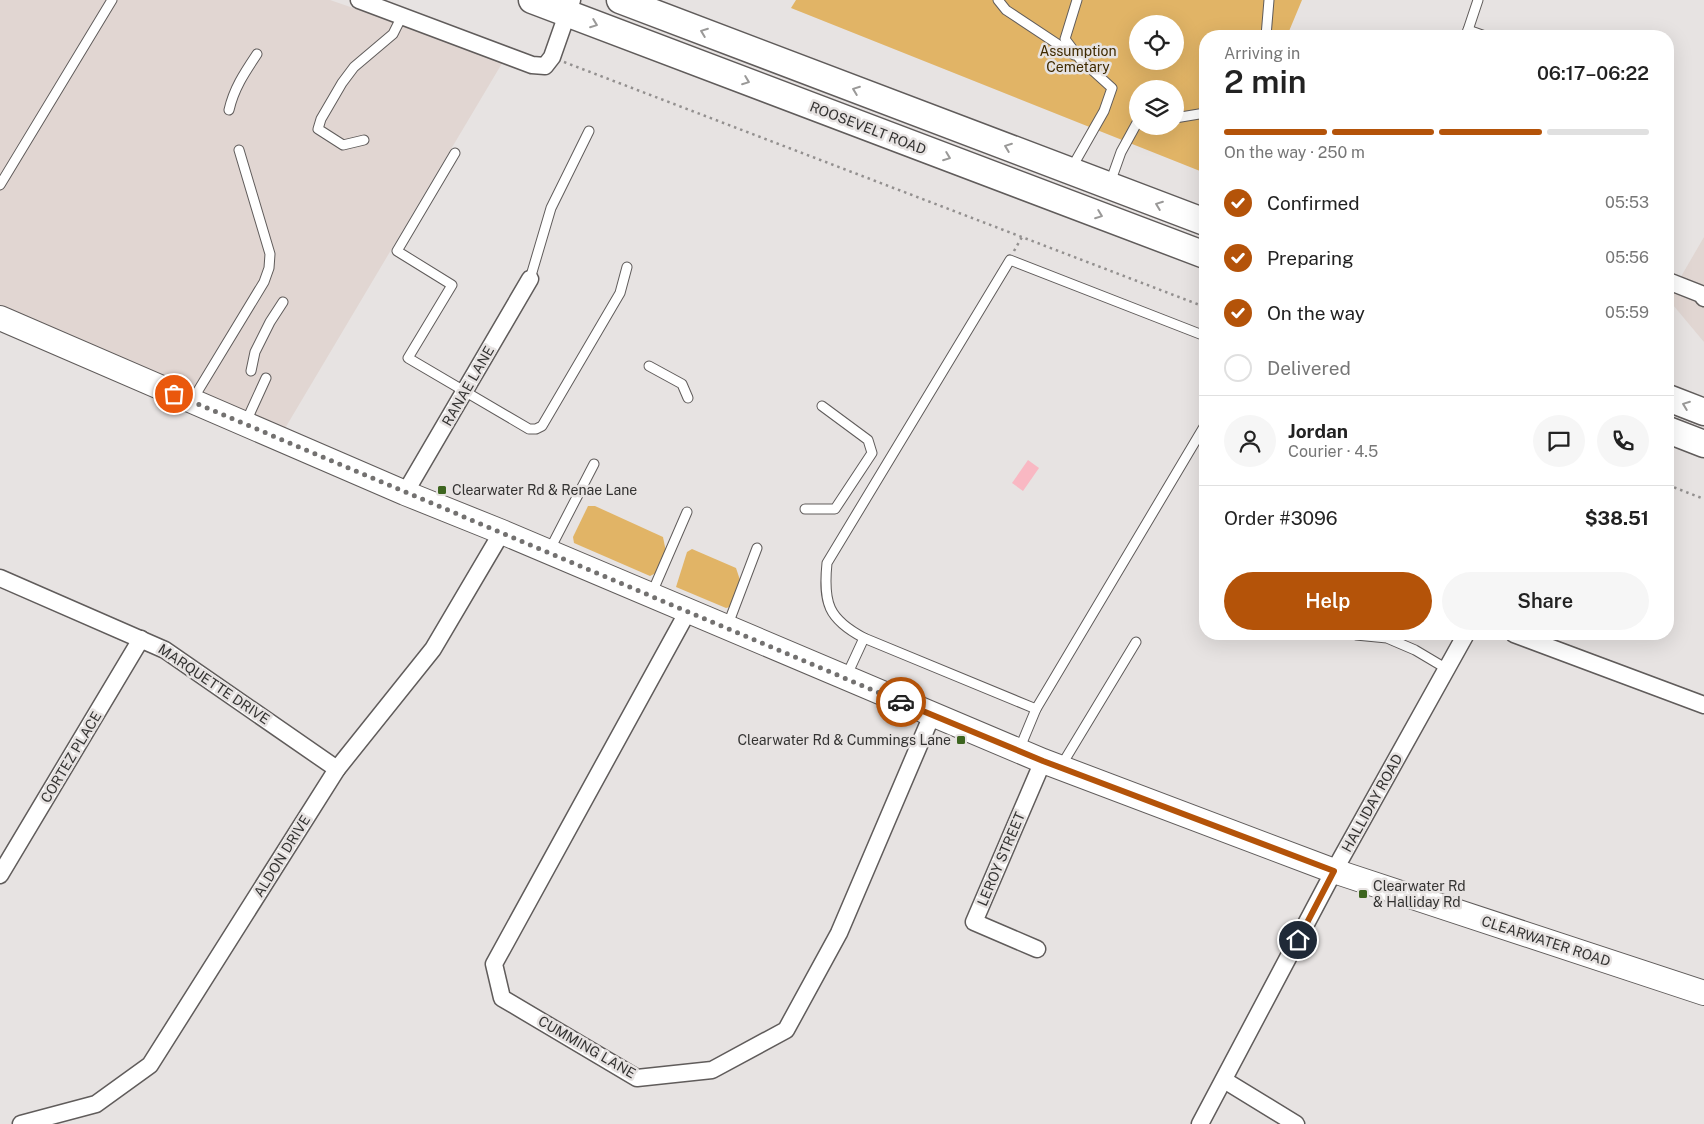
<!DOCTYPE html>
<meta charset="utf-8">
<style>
body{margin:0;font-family:"Public Sans",sans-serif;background:#f6f6f6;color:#222;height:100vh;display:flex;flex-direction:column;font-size:19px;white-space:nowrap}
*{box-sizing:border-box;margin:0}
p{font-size:16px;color:#767676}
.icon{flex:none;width:28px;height:28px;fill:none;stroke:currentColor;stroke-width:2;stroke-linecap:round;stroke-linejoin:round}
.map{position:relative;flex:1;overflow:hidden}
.side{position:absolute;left:1199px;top:30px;width:475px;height:610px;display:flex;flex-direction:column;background:#fff;border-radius:20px;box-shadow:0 5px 20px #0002}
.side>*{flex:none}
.tools{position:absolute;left:1129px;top:15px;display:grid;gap:10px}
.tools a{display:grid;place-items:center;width:55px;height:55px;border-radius:50%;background:#fff;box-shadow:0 5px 20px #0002;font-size:25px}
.pin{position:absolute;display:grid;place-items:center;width:42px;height:42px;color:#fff;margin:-21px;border:2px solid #fff;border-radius:50%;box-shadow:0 1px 5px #0007}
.courier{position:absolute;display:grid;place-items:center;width:50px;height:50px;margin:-25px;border:4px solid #b45309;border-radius:50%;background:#fff;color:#222;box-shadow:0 1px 6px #0007}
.overview em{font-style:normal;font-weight:600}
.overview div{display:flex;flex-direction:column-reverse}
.overview{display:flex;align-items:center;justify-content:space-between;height:85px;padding:0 25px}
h1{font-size:32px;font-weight:600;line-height:38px}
.bar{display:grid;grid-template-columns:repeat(4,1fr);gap:8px 5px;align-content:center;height:60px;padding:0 25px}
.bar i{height:6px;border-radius:4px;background:#e0e0e0}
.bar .active{background:#b45309}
.bar p{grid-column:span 4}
.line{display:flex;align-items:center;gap:12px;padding:0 25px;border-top:1px solid #e0e0e0}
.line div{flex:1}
.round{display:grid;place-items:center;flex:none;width:52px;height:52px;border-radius:26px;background:#f6f6f6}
ol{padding:0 25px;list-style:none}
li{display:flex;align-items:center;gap:15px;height:55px}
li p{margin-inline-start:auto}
li .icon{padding:5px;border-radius:50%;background:#b45309;color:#fff;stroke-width:4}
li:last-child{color:#767676}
li i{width:28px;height:28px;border:2px solid #e0e0e0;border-radius:50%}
.cta{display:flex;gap:10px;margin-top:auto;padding:10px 25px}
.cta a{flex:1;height:58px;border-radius:30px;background:#b45309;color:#fff;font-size:20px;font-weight:600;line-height:58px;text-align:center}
.cta a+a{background:#f6f6f6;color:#222}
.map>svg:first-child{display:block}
</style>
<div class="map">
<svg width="1704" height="1124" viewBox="0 0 1704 1124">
<rect width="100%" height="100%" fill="#e7e3e2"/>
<g fill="#e1d6d2">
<path d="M0 0H330L504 60 284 430 0 307Z"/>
<path d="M1704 237V342L1668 299Z"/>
</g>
<g fill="#e1b466" fill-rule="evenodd">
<path d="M796 0H1302L1287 36H1205V173L791 8ZM1138 24H1175V61H1138ZM1138 89H1175V126H1138Z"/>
<path d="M588 506H595L663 537 666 552 656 573 650 576 574 543 573 537Z"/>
<path d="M692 549 736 568 741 583 730 607 726 608 676 587 687 552Z"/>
</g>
<path fill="#f9b8c3" d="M1028 460 1039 468 1023 491 1012 483Z"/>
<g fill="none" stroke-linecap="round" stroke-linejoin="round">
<defs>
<g id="lane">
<path d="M998 0 1006 10 1074 55"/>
<path d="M1468 30 1485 36"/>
<path d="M1266 36 1269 0"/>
<path d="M1466 36 1478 0"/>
<path d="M229 110C234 88 245 72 257 54"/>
<path d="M1175 118 1205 113"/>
<path d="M364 140 343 145 318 129 321 119 342 83 354 67 393 34 402 16"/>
<path d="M455 153 397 251 452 285 408 358 529 429H536L542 426 620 293 627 267"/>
<path d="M1071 169 1104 111 1112 88 1080 59 1065 39 1077 0"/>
<path d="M1110 183 1121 152 1138 121"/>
<path d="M0 185 112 0"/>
<path d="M530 279 551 208 589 131"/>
<path d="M649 366 682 384 688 398"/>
<path d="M251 371 255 352 270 322 283 302"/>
<path d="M193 399 264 282 269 268 270 254 239 150"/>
<path d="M245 424 266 378"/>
<path d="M805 509H835L872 453 868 440 822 406"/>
<path d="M549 551 594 464"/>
<path d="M651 595 687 512"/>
<path d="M727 627 757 548"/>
<path d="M1356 635 1387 638 1415 650 1447 669"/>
<path d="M846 677 864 638"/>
<path d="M1036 709 864 638C828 619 823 603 827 563L1010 260 1205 336"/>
<path d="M1019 750 1036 709 1205 425"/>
<path d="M1061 766 1136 642"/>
</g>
<g id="street">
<path d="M359 0 532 65 545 66 552 57 572 0"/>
<path d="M1668 281 1701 294 1704 298"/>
<path d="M405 493 530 279"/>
<path d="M0 578 165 650 337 769"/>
<path d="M688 611 494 964 502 998 637 1078 712 1070 786 1030 839 933 932 715"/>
<path d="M1514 634 1704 705"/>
<path d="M0 875 141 639"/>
<path d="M1037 949 974 922 1043 761"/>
<path d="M1224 1080 1296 1124"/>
<path d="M21 1124 96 1104 150 1065 337 769 433 649 502 532"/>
<path d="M1200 1124 1334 871 1466 634"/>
</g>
<path id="secondary" d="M0 318 405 493 502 532 1043 761 1334 871 1704 993"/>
<g id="primary">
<path d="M532 0 1205 255"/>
<path d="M620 0 1205 222"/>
<path d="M1668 398 1704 412"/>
<path d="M1668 430 1704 444"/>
</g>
</defs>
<use href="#lane" stroke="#605c5b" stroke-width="11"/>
<use href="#street" stroke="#605c5b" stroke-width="19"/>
<use href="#secondary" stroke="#605c5b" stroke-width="26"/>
<use href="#primary" stroke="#605c5b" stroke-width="29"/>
<g stroke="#93908f" stroke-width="2.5" stroke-dasharray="2.5 4" stroke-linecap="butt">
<path d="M564 62 1205 307"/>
<path d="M1014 251 1022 237"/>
<path d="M1668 485 1704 499"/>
</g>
<use href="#lane" stroke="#fff" stroke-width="9"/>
<use href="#street" stroke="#fff" stroke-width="16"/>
<use href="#secondary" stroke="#fff" stroke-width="24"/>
<use href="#primary" stroke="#fff" stroke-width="26"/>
</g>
<defs><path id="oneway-chevron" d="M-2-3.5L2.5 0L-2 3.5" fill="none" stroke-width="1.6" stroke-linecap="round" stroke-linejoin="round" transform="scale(1.25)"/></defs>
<g stroke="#9a9998">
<use href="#oneway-chevron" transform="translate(594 24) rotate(21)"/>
<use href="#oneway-chevron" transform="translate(704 32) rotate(-159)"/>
<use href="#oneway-chevron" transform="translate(746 81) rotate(21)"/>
<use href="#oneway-chevron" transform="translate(856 90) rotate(-159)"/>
<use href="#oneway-chevron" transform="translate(1008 147) rotate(-159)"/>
<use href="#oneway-chevron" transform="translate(947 157) rotate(21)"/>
<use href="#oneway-chevron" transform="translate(1159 205) rotate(-159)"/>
<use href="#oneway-chevron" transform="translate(1099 215) rotate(21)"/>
<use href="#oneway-chevron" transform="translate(1686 405) rotate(-159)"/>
</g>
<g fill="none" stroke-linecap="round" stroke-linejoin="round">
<path stroke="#737170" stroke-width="5" stroke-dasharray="0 9" d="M174 394 901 702"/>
<path stroke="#b45309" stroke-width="6" d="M901 702 1043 761 1334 871 1298 940"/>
</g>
<g fill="#3d651f" stroke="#e7e3e2" stroke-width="2">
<rect x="437" y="485" width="10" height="10" rx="2.5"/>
<rect x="956" y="735" width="10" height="10" rx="2.5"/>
<rect x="1358" y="889" width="10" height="10" rx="2.5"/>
</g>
<g text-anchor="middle" stroke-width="5" stroke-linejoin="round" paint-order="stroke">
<g font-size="14" fill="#3f2a00" stroke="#e7e3e2">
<text x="1078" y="56">Assumption<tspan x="1078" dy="16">Cemetary</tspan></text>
</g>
<g font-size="14" fill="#343332" stroke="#e7e3e2">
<text transform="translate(868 128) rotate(21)" y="5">ROOSEVELT ROAD</text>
<text transform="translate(468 386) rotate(-60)" y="5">RANAE LANE</text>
<text transform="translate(214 684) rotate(34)" y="5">MARQUETTE DRIVE</text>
<text transform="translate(71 757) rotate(-59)" y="5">CORTEZ PLACE</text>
<text transform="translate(1372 803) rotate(-61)" y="5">HALLIDAY ROAD</text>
<text transform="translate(282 856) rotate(-58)" y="5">ALDON DRIVE</text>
<text transform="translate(1001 859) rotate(-67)" y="5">LEROY STREET</text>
<text transform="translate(1546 941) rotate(18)" y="5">CLEARWATER ROAD</text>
<text transform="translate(587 1047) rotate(30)" y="5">CUMMING LANE</text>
</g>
<g font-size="14" fill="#343332" stroke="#e7e3e2" text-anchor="start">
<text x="452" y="495">Clearwater Rd &amp; Renae Lane</text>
<text x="951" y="745" text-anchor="end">Clearwater Rd &amp; Cummings Lane</text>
<text x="1373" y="891">Clearwater Rd<tspan x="1373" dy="16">&amp; Halliday Rd</tspan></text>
</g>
</g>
</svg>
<div class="tools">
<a><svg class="icon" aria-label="locate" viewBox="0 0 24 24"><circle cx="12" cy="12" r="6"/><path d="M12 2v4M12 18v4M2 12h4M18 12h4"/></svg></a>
<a><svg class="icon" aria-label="layers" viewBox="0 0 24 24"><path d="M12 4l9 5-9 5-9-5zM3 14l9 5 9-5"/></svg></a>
</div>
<div class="pin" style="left:174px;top:394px;background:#ea580c"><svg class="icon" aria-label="bag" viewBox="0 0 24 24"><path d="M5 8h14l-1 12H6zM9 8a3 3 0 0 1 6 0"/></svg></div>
<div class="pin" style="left:1298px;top:940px;background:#1f2937"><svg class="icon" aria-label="home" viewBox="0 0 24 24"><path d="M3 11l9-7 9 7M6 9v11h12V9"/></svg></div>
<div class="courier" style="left:901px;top:702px"><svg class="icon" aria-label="car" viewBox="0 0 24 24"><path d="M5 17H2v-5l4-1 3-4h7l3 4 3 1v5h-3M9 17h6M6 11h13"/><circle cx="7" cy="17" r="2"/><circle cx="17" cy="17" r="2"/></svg></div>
<section class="side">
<div class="overview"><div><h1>2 min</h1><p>Arriving in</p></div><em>06:17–06:22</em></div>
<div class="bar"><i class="active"></i><i class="active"></i><i class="active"></i><i></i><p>On the way · 250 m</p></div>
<ol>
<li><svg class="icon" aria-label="check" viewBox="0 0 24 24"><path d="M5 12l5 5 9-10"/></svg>Confirmed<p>05:53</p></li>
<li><svg class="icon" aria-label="check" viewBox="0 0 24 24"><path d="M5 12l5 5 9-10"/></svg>Preparing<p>05:56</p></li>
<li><svg class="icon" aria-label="check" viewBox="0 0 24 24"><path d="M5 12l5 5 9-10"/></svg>On the way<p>05:59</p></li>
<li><i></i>Delivered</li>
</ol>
<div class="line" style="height:90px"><a class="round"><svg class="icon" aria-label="person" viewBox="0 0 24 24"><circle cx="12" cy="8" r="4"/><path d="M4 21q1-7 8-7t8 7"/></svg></a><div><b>Jordan</b><p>Courier · 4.5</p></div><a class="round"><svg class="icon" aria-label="chat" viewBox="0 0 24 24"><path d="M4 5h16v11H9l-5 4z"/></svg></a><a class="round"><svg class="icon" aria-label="phone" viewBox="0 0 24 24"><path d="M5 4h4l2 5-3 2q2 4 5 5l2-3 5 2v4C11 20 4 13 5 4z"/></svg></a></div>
<div class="line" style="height:65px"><div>Order #3096</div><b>$38.51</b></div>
<div class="cta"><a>Help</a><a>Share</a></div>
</section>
</div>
